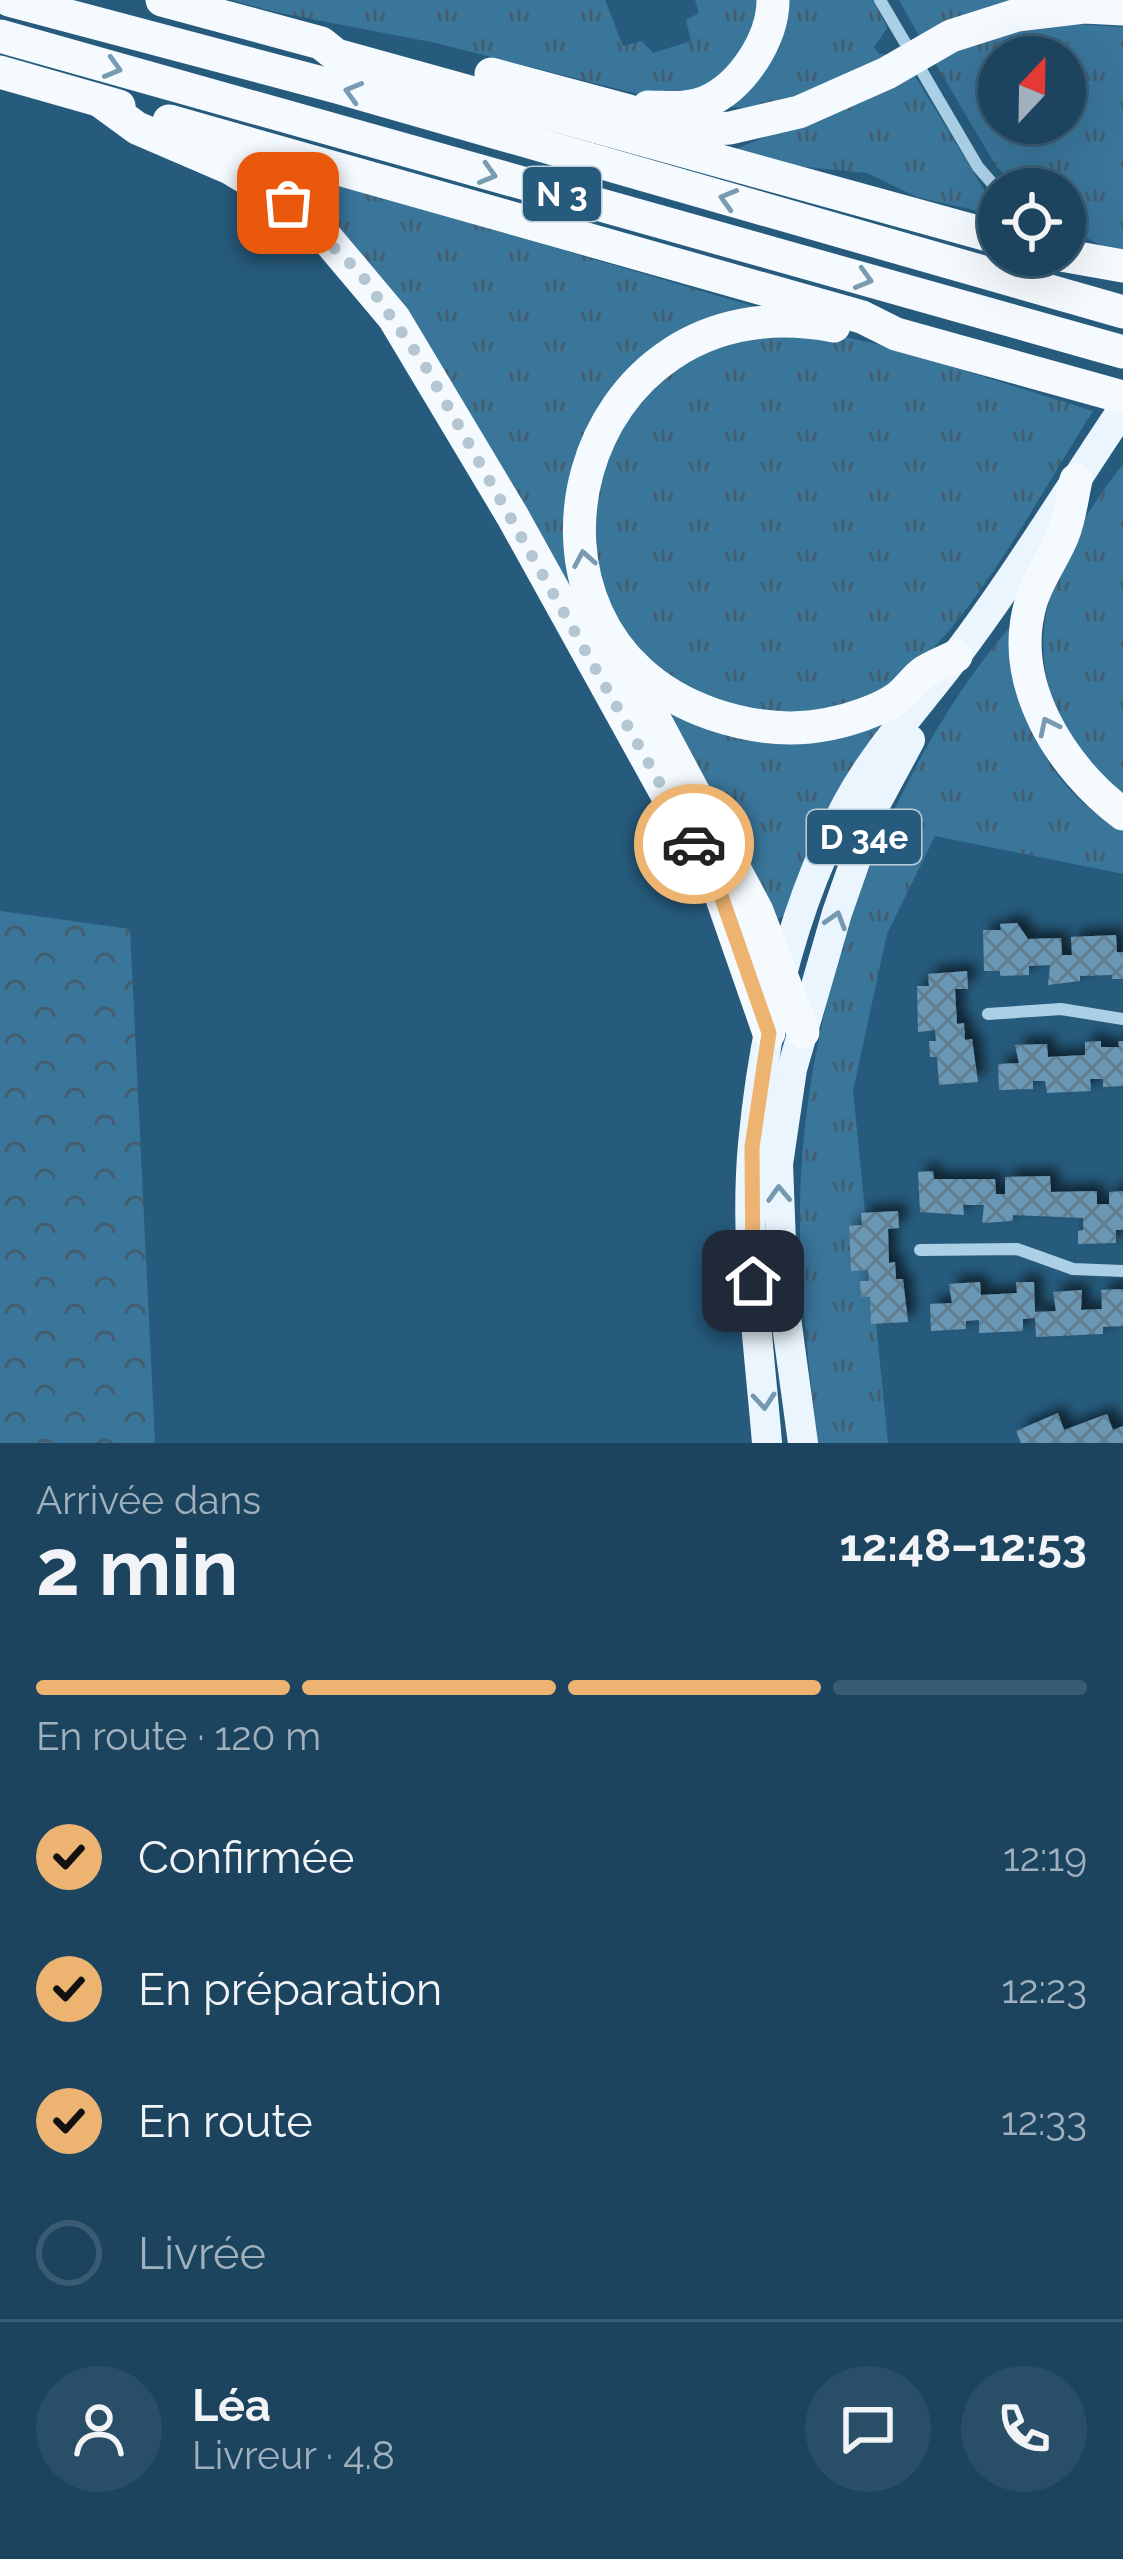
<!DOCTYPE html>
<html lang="fr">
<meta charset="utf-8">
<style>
body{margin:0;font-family:Raleway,sans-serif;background:#294e67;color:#f1f3f6;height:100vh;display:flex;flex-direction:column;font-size:45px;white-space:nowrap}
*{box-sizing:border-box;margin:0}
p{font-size:39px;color:#a0b0bc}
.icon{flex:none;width:66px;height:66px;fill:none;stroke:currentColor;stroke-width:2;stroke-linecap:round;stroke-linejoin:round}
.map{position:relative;height:1443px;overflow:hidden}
.sheet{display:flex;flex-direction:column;background:#1c445e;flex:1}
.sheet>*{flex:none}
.needle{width:78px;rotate:22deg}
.buttons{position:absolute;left:978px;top:36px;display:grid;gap:24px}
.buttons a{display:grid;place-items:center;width:108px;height:108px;border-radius:50%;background:#1c445e;box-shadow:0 12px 48px #0002,0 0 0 3px #3a5c73;font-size:60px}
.pin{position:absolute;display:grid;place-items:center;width:102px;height:102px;color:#fff;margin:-51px;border-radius:24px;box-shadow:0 6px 18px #0006}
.courier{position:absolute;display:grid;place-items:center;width:120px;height:120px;margin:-60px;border:9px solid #edb471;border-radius:50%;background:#fff;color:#222;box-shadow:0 3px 15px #0007}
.headline em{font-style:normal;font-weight:700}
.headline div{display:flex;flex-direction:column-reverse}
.headline{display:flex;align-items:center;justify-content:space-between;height:204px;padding:0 36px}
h1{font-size:78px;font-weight:700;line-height:90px}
.bar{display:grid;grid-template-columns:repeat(4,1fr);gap:18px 12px;align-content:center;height:144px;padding:0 36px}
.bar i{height:15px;border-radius:9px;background:#3a5c73}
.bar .selected{background:#edb471}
.bar p{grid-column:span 4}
.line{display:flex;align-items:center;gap:30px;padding:0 36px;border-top:3px solid #3a5c73}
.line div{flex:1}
.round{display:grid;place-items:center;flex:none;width:126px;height:126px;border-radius:63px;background:#294e67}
ol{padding:0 36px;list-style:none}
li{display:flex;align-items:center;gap:36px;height:132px}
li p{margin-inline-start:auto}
li .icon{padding:12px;border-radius:50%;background:#edb471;color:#111;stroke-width:4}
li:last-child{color:#a0b0bc}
li i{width:66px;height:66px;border:6px solid #3a5c73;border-radius:50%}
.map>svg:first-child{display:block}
</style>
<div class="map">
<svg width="1123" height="1443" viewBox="0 0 1123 1443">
<defs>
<pattern id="grass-tufts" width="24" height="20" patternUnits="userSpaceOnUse" patternTransform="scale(3)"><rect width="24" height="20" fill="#3a759a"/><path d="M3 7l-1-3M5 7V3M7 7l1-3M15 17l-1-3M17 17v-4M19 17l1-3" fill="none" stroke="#445e6f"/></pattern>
<pattern id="forest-crowns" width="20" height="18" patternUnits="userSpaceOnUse" patternTransform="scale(3)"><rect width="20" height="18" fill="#3a759a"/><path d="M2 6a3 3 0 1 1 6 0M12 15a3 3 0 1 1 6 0" fill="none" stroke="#445e6f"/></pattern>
<pattern id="building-cross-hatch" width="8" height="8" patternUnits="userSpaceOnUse" patternTransform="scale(3)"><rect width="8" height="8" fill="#6b97b4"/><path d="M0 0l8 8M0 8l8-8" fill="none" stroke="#607d90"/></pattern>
<filter id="shadow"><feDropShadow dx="8" dy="-8" stdDeviation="6" flood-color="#0009"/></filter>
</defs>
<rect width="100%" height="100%" fill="#265b7d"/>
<g fill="url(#grass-tufts)" fill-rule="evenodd">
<path d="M232 0H605L623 46 642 41 653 53 691 41 686 20 699 13 695 0H762L750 44 713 81 680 96 642 95 436 43 275 12Z"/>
<path d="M783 0H874L887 28 874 47 879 54H885L887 62 766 110 732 107 729 104Z"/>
<path d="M899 0H1044L922 41Z"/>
<path d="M1059 23 1123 27V254L1106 249 1065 225V189H1021L996 166 935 63C974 39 1014 30 1059 23ZM999 57H1065V123H999Z"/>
<path d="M915 76 994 206 982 212 917 197 867 173 796 166 736 149Z"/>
<path d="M254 159 756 307C741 310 725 313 711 318 588 361 544 494 581 611L308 204Z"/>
<path d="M826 333 886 346 1093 411C1043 489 989 593 924 658 889 693 842 711 794 713 751 716 720 705 683 683 671 676 655 669 645 658 566 574 581 440 673 372 692 358 720 338 744 335 771 331 799 334 826 333Z"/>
<path d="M1123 464V796C1110 784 1092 772 1082 758 1008 650 1051 557 1123 464Z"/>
<path d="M1009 628C1014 707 1047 794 1123 829V874L935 836 887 934 853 1091 888 1443H818C807 1350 795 1253 802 1159 815 978 890 767 1009 628Z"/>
<path d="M662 704 702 727 893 710 888 724 820 821 788 912 777 920Z"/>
</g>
<path fill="url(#forest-crowns)" d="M0 911 130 929 155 1443H0Z"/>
<g fill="url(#building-cross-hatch)" filter="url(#shadow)">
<path d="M1017 923 1028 939 1061 938 1062 955H1072L1071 937 1116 935 1117 952H1123V979H1112V975L1080 976V981L1048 985 1050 965 1029 966V975L1000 976V971H984L983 930H1001L1000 924Z"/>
<path d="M967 971 968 989H955L957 1024 964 1023 965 1040 972 1039 978 1082 939 1085 937 1057H930L929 1041H936L935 1030 918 1032 917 986H929L928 974Z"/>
<path d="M1101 1041V1047H1119L1118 1041H1123V1086L1103 1087V1079H1090L1091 1091 1047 1093 1045 1081H1033V1089L999 1090 998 1064 1019 1063 1015 1045 1047 1044 1048 1057 1085 1055V1042Z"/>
<path d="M933 1171 934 1179H995L996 1194H1005V1177L1050 1176 1051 1192 1097 1191V1204H1109V1192L1123 1191V1230H1116V1243L1078 1244V1231L1083 1230V1218L1013 1215V1221L982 1223 984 1205H963L964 1215 920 1212 918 1172Z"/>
<path d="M898 1211 899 1228 888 1229 889 1263 895 1262 896 1279H903L908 1322 871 1324 870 1297H861L860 1281H869L868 1270 851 1271 849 1226 862 1225 861 1213Z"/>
<path d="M980 1282 981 1295 1017 1293 1016 1282H1034L1035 1312 1056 1311 1053 1292 1082 1290 1081 1310 1102 1309 1101 1290 1123 1289V1326L1103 1327V1334L1036 1337 1035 1318 1023 1319V1331L979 1333V1320L966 1321V1329L931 1331 930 1304 952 1303 949 1284Z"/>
<path d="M1058 1413 1064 1430 1107 1414 1113 1430 1123 1426V1443H1021L1016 1431Z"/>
</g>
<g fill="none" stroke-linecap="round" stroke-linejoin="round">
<g stroke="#abcfe5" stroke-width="12">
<path d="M880 0 978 167 999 191"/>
<path d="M988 1014 1061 1009 1123 1019"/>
<path d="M920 1250 1017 1249 1073 1269 1123 1271"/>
</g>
<g stroke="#ebf5fd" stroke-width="30">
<path d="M767 1443C759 1345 744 1242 753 1144 764 1028 792 907 847 804 876 750 918 706 955 657 1015 578 1067 492 1123 409"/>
<path d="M803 1443 783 1296 778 1164 792 1069 837 913 875 805 910 740"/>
</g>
<g stroke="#f5fafe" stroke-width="33">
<path d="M9 0 337 87 1123 312"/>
<path d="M162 0 321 43 336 55 999 238"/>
<path d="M0 36 1123 352"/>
<path d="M0 72 119 106"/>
<path d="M491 74 629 111 652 124 695 130 730 128 799 112 887 73 951 36 1017 15 1084 7 1123 9"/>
<path d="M100 101 137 128 230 168 288 203 325 236 394 318 513 517 718 887 769 1033"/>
<path d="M648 107C668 107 687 110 706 102 743 86 773 38 773 0"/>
<path d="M169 121 862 317 896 334 1123 397"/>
<path d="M1061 255 1123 266"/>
<path d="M834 326C568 276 483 635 712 714 750 727 790 732 829 724 850 720 880 710 897 698 907 691 914 679 924 672 933 666 946 661 956 656"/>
<path d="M1076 480C1072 497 1070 518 1063 535 1054 558 1038 578 1031 602 1007 683 1061 768 1123 814"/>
<path d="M632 666 637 686 757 911 803 1032"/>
</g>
</g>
<defs><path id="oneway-chevron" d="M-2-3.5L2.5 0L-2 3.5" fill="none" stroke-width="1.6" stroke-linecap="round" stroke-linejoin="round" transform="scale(3)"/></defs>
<g stroke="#799bb1">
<use href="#oneway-chevron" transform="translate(113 68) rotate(16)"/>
<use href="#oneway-chevron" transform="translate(353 92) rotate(-164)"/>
<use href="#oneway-chevron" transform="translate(488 174) rotate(16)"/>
<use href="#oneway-chevron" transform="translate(728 199) rotate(-164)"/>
<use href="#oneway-chevron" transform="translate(864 279) rotate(16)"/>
<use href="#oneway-chevron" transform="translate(584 559) rotate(-100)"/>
<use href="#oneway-chevron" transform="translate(1048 726) rotate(-116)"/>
</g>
<g stroke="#7599b0">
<use href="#oneway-chevron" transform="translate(836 920) rotate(-73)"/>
<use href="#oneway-chevron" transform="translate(779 1194) rotate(-92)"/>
<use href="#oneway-chevron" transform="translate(764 1401) rotate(85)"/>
</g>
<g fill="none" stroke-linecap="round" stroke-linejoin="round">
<path stroke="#b3c6d2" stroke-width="12" stroke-dasharray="0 21.6" d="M288 203 361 274 424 364 694 844"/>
<path stroke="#edb471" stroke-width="15" d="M694 844 718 887 769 1033 752 1147 753 1281"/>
</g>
<g text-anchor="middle" stroke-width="12" stroke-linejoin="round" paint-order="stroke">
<g fill="#265b7d" stroke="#beced8" stroke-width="3">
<rect x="523" y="167" width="78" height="54" rx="9"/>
<rect x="807" y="810" width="114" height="54" rx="9"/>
</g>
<g font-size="33" font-weight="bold" fill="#fff">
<text x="562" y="206">N 3</text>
<text x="864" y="849">D 34e</text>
</g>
</g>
</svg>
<div class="buttons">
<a><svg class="needle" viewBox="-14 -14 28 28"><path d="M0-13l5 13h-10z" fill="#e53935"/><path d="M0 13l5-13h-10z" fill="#a0b0bc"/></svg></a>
<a><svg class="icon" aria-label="locate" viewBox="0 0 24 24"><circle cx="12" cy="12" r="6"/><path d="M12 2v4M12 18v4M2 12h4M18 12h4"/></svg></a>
</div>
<div class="pin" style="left:288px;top:203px;background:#ea580c"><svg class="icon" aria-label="bag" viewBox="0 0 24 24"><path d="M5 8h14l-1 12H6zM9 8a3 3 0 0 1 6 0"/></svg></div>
<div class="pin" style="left:753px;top:1281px;background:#1f2937"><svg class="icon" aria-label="home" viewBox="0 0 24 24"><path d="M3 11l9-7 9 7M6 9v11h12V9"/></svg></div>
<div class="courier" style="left:694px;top:844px"><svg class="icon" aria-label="car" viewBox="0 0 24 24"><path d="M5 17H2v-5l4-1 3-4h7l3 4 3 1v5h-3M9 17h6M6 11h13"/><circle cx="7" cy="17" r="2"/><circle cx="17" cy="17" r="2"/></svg></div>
</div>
<section class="sheet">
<div class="headline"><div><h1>2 min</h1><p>Arrivée dans</p></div><em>12:48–12:53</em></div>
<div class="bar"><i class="selected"></i><i class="selected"></i><i class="selected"></i><i></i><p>En route · 120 m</p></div>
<ol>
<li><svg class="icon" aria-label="check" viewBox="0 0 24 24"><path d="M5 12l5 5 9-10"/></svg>Confirmée<p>12:19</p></li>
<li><svg class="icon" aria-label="check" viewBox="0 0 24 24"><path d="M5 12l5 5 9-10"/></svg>En préparation<p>12:23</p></li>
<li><svg class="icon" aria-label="check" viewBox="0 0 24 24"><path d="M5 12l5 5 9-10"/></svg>En route<p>12:33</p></li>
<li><i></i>Livrée</li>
</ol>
<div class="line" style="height:216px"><a class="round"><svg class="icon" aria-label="person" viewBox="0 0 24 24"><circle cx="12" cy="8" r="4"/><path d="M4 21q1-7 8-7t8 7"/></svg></a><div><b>Léa</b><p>Livreur · 4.8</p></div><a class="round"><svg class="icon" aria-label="chat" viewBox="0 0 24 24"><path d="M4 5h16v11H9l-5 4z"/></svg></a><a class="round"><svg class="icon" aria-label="phone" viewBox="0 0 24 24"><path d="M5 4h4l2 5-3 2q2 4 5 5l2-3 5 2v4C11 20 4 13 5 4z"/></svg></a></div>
</section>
